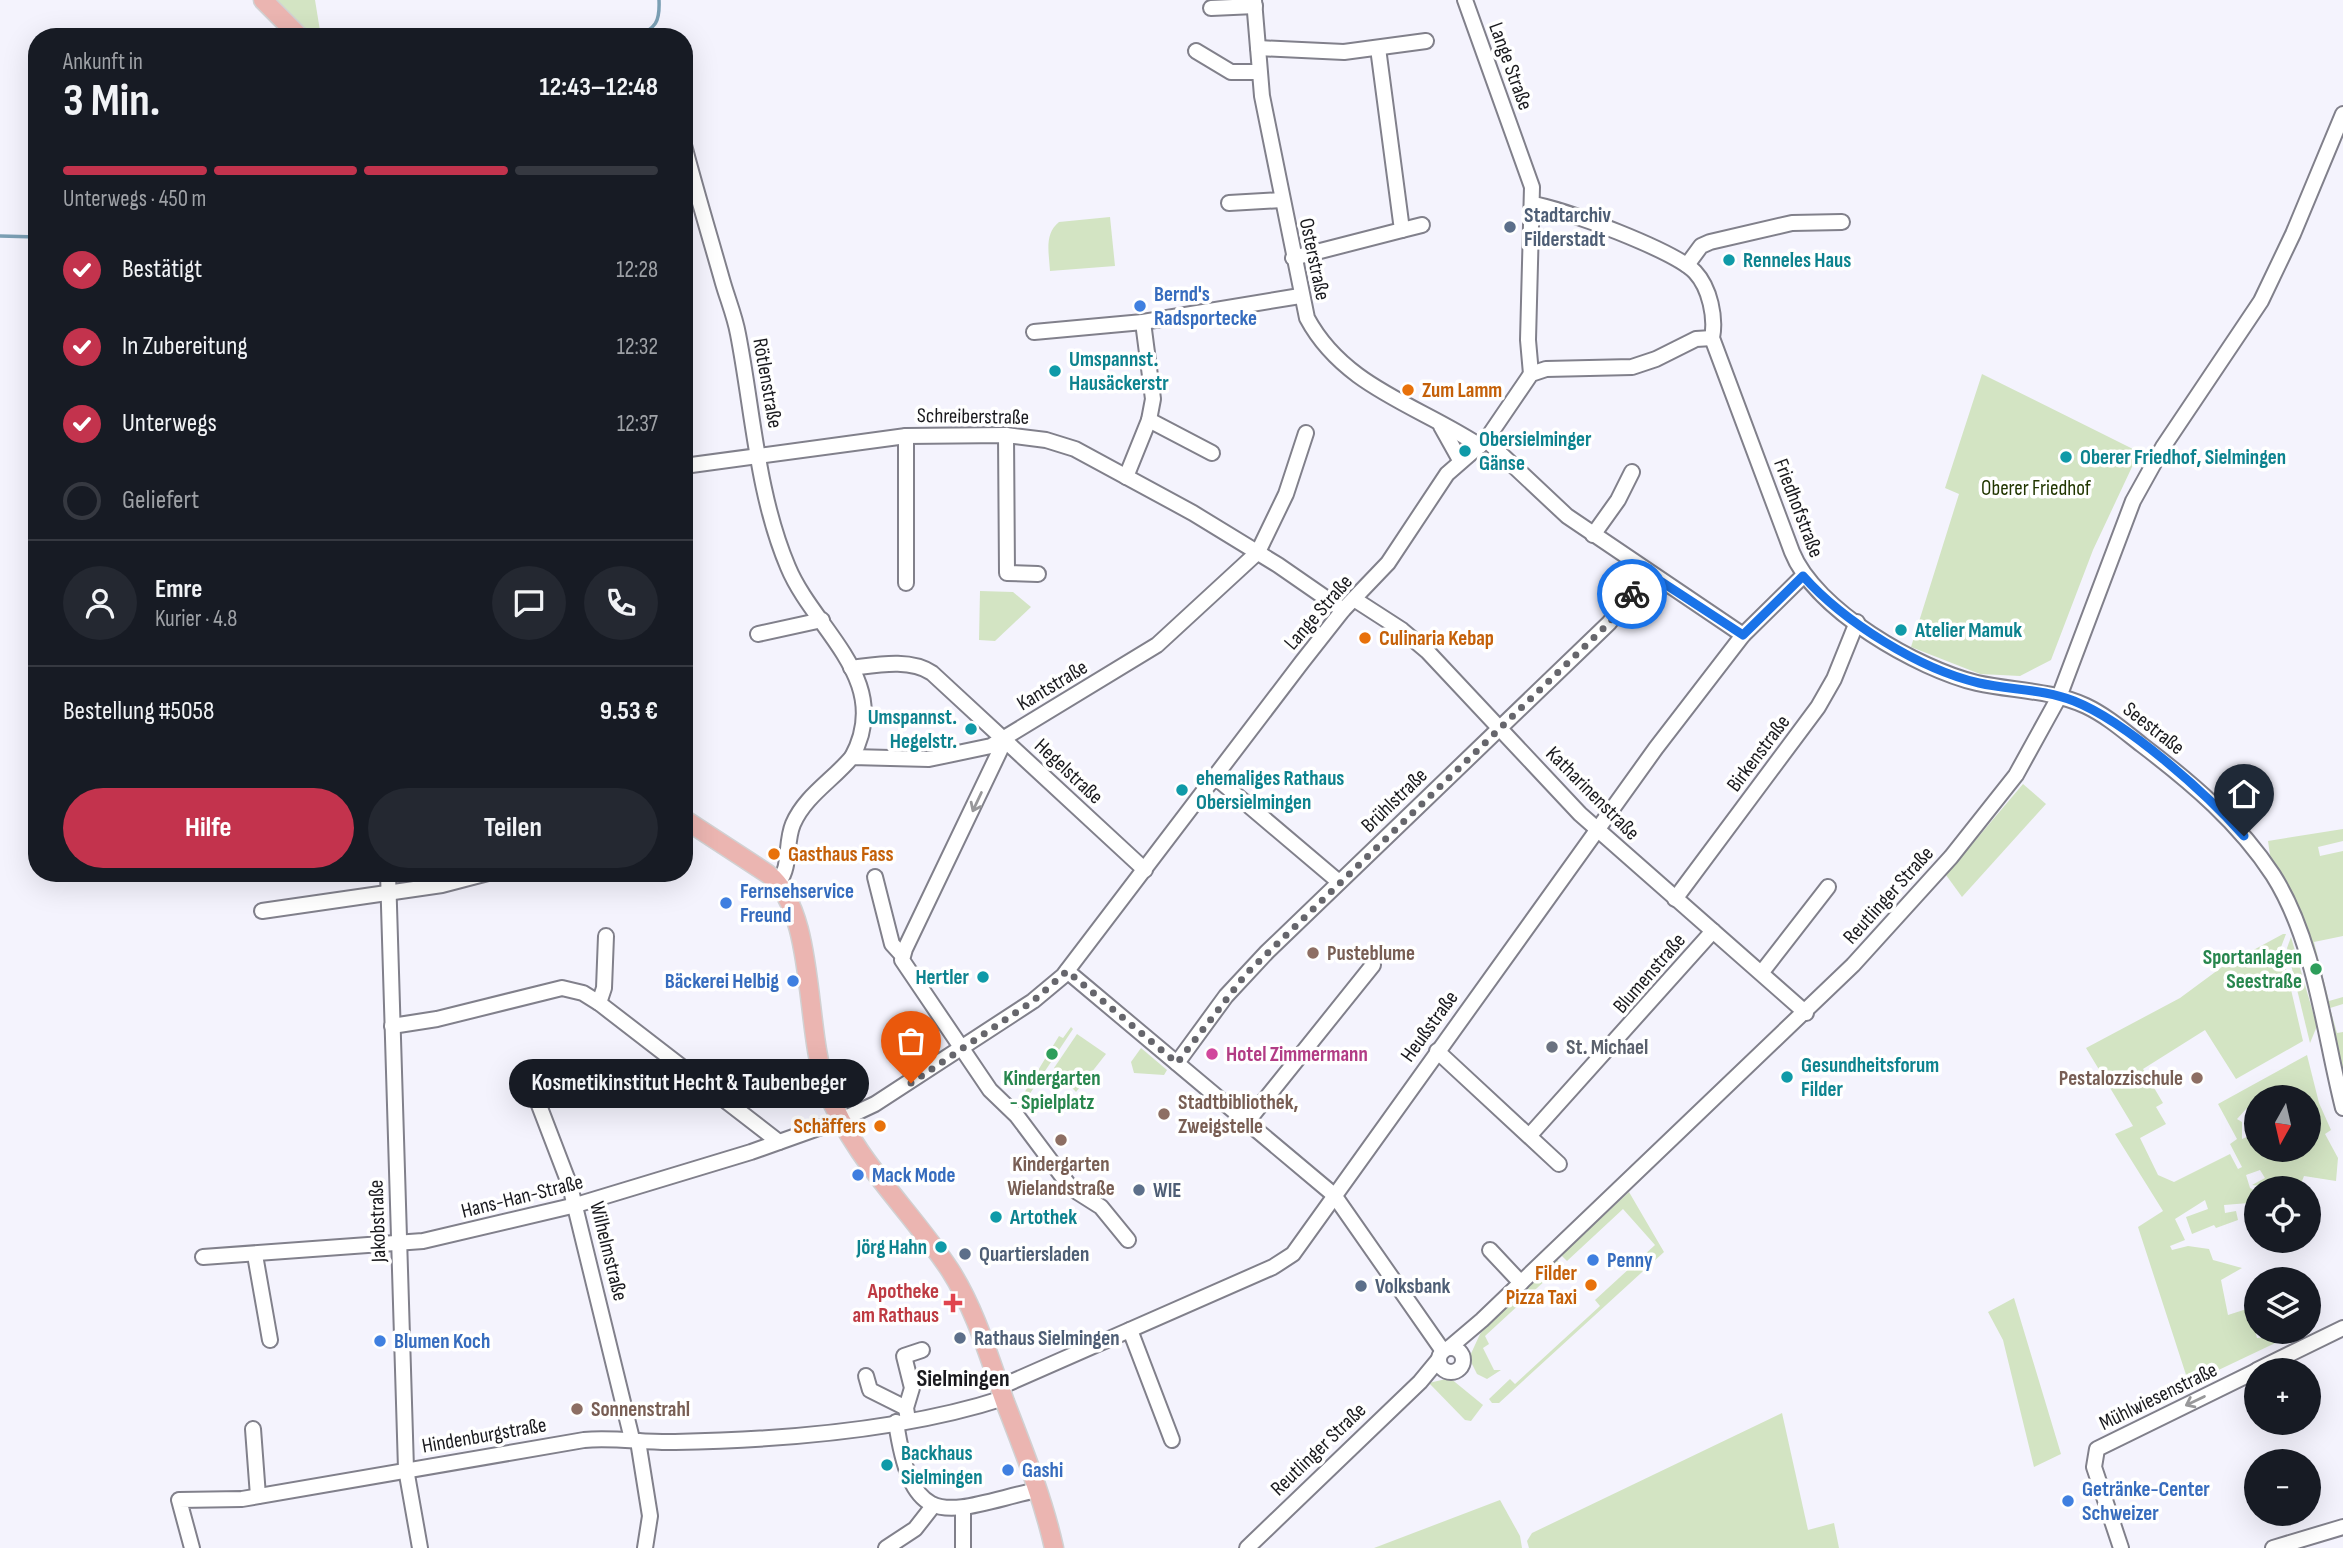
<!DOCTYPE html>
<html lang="de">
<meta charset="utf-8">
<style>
body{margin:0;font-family:"Sofia Sans Condensed",sans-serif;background:#242831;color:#f1f3f6;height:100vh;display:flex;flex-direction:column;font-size:26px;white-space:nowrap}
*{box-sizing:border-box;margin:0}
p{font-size:23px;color:#9ea1a6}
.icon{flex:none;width:38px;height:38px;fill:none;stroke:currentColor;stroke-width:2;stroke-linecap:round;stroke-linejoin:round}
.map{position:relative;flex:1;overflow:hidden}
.drawer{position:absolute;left:28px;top:28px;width:665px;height:854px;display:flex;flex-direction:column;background:#171b24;border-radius:28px;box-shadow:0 7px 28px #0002}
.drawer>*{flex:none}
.needle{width:46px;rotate:188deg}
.buttons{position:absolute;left:2244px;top:1085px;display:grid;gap:14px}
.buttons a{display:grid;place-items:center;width:77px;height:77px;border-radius:50%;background:#171b24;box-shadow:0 7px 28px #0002;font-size:35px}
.pin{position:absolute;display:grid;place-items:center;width:60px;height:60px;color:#fff;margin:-72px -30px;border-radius:50% 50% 50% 0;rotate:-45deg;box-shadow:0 0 7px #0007}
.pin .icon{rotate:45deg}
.courier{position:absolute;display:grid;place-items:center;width:70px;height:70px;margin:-35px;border:5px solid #1a73e8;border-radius:50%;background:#fff;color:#222;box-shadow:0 2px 9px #0007}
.bubble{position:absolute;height:49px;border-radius:24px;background:#171b24;box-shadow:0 7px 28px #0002;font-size:23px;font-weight:700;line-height:49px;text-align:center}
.summary em{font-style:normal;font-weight:700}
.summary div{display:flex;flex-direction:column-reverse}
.summary{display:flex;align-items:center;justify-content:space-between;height:119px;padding:0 35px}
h1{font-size:46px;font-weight:700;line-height:52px}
.bar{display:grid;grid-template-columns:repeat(4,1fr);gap:10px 7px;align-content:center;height:84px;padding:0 35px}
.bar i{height:9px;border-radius:5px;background:#363941}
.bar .selected{background:#c3334d}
.bar p{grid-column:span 4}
.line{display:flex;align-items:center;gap:18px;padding:0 35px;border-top:2px solid #363941}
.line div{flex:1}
.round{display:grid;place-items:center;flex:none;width:74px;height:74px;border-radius:37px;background:#242831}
ol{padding:0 35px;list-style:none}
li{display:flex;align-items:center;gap:21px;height:77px}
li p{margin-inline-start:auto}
li .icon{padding:7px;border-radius:50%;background:#c3334d;color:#fff;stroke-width:4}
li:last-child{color:#9ea1a6}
li i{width:38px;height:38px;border:4px solid #363941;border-radius:50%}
.action{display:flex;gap:14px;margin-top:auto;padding:14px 35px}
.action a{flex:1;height:80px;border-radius:42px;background:#c3334d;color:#fff;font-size:28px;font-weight:700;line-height:80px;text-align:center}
.action a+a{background:#242831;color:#f1f3f6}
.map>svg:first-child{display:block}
</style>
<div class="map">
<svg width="2343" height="1548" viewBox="0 0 2343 1548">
<rect width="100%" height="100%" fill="#f4f3fd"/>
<g fill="#d3e4c3" fill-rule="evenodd">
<path d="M271 0H315L321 37H308Z"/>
<path d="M1110 217 1115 266 1050 271C1049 253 1044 234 1059 222Z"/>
<path d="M1982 374 2139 452 2093 550 2051 660 2020 676 1980 674 1911 647 1959 494 1945 488Z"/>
<path d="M980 591 1013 592 1031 607 995 641 979 640Z"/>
<path d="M2023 784 2046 804 1962 897 1946 875Z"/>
<path d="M2343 829V841L2318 847 2320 856 2343 851V936L2314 942 2329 1001 2343 997V1004L2330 1008 2337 1033 2343 1032V1071L2323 1000 2271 862 2268 841Z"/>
<path d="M2283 934H2286L2281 947 2303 1041 2236 1079 2205 1030 2143 1069 2163 1103 2156 1107 2166 1124 2140 1138 2158 1175 2174 1182 2230 1154 2238 1169 2242 1167 2230 1144 2237 1139 2218 1104 2307 1055 2319 1103 2331 1130 2325 1134 2338 1158 2336 1181 2304 1176 2300 1186 2279 1182 2278 1188 2252 1185 2265 1178 2260 1170 2246 1175 2250 1188 2256 1191V1210L2251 1209 2249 1203 2224 1205 2225 1213 2236 1211 2238 1220 2216 1228 2214 1225 2192 1234 2186 1217 2208 1209 2205 1200 2175 1219 2185 1240 2170 1246 2172 1250 2188 1246 2209 1249 2213 1260 2242 1268 2221 1280 2228 1315 2256 1306 2251 1314 2257 1338 2287 1335 2288 1337 2189 1384 2138 1227 2163 1211 2115 1134 2133 1126 2086 1048 2180 998 2222 967ZM2256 1097H2308V1150H2256V1133L2242 1139V1122L2237 1119 2247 1108 2256 1105Z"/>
<path d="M2291 937 2317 1026 2310 1043 2287 948Z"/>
<path d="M1071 1027 1073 1029 1019 1110 1015 1108 1059 1036 1063 1038Z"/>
<path d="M1077 1034 1106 1054 1076 1092 1054 1068Z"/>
<path d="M1141 1048 1167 1070 1164 1075 1134 1073 1131 1062Z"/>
<path d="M1629 1192 1664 1252 1499 1403H1492L1489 1399 1510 1379 1515 1384 1600 1306 1595 1300 1655 1245 1623 1209 1567 1261 1561 1255Z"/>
<path d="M1557 1259 1561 1266 1485 1336 1489 1344 1483 1348 1494 1370H1501L1487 1379 1477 1374 1469 1358 1480 1334 1497 1314Z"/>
<path d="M2014 1298 2061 1454 2034 1467 2003 1340 1988 1312Z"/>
<path d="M1450 1378 1483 1405 1471 1421 1465 1420 1429 1383Z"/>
<path d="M1782 1413 1808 1530 1834 1523 1839 1548H1529L1527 1541 1532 1533Z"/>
<path d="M1500 1500 1520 1536 1522 1548H1374Z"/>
</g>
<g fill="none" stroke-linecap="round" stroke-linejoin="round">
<g stroke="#7b9fb4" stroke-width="3.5">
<path d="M636 37C656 28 660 22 659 0"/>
<path d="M0 236 37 237"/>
</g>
<defs>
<g id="minor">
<path d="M1254 0 1262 96 1307 318C1344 387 1418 405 1480 446"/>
<path d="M1465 0 1532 187 1528 340 1531 374"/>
<path d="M1211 8 1255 6"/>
<path d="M1258 48 1344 52 1426 41"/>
<path d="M1196 51 1231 72H1259"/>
<path d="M684 145C696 191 710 237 723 283 728 300 735 317 738 334 753 411 757 494 788 567 814 630 894 680 852 757"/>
<path d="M1229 203 1282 200"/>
<path d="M1532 204C1564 209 1675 251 1695 272 1710 288 1716 318 1712 338L1792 552C1815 610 1918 669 1977 683 2013 691 2052 690 2086 706 2107 716 2124 731 2142 745 2192 783 2239 823 2273 875 2315 941 2324 1033 2343 1108"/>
<path d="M1402 230 1422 225"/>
<path d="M1293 258 1402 230 1378 48"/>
<path d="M1687 265 1701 246 1710 242 1792 223 1842 222"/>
<path d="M1143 322 1153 399 1149 420 1212 453"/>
<path d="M1034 332 1143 322 1300 296"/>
<path d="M1441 426 1460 460"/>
<path d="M1006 435 1007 573 1038 574"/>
<path d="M1486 440 1567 516 1743 635"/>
<path d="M684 466 906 436 1006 435 1046 440 1075 449 1193 513 1278 565 1343 610"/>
<path d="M1126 477 1149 420"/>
<path d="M1593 535 1618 500 1632 472"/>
<path d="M906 583V436"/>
<path d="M1354 599 1402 630 1428 652 1580 814 1806 1013"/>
<path d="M758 634 822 620"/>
<path d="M851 668C876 665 910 658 932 673L1145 870"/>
<path d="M1005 740 905 949 902 960 990 1090 1017 1116 1071 1188 1101 1207 1128 1240"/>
<path d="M1215 777 1339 882"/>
<path d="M388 873 406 1469 420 1548"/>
<path d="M875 877 892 944 902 955"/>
<path d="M779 882C791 866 785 843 793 824 805 796 833 780 852 757L929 759 991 746 1157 645 1258 552 1286 494 1306 433"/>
<path d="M1675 899 1818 707 1834 679 1857 622"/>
<path d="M262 911 442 885 488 873"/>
<path d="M1067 971 1334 1195 1443 1351"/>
<path d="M1762 972 1828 887"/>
<path d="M599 1003 604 988 606 936"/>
<path d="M392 1026 437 1019 562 988 583 993 599 1003 779 1142"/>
<path d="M1437 1051 1559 1164"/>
<path d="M1177 1063 1226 996 1267 952 1609 623 1648 573"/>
<path d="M529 1079 570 1186 632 1439"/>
<path d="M1247 1122 1373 965"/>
<path d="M1530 1135 1713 931"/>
<path d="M1490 1250 1521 1283"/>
<path d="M255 1255 270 1340"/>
<path d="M203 1257 423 1241 576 1205 751 1152 841 1120 875 1104 1033 1001 1063 976 1302 662 1343 610 1388 563 1447 474 1486 440 1531 374 1546 369 1632 367 1656 359 1696 339 1712 338"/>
<path d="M1130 1330 1172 1440"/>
<circle cx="1451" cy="1360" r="12"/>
<path d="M1449 1348 1482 1320 1853 965 1951 857 2016 775 2059 697 2133 501 2163 447 2261 301 2293 234 2343 114"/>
<path d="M2257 1370 2343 1328"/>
<path d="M866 1376 870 1390 906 1408"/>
<path d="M1000 1387 1273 1267 1293 1254 1656 748 1743 635 1803 576"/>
<path d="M908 1420 906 1408 912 1388 904 1356 922 1350"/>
<path d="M896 1422C913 1537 948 1510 1037 1490"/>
<path d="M253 1429 258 1496"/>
<path d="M638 1441 650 1516 645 1548"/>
<path d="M963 1508V1548"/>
<path d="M192 1548 179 1500 242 1499 584 1440C615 1437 644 1443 675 1442 781 1440 903 1431 1004 1398"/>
<path d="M886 1548 915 1529 933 1506"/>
<path d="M1247 1548 1420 1382 1439 1359"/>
<path d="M2121 1548 2094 1467 2097 1449 2256 1371"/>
<path d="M2273 1548 2343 1527"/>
</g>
<g id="major">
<path d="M263 0 300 37"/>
<path d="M684 819 768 874C817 912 804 1031 827 1090 853 1159 910 1209 950 1270 975 1309 989 1357 1005 1402 1023 1449 1043 1498 1054 1548"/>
</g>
</defs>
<use href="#minor" stroke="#81808b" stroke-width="18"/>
<use href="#major" stroke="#d1d1d2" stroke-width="21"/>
<use href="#minor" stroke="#fff" stroke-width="14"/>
<use href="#major" stroke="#ebb5b1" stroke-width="18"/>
</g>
<defs><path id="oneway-shaft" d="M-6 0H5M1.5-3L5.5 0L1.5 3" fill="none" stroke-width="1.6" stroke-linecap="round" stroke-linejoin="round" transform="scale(1.75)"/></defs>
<g stroke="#98989a">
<use href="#oneway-shaft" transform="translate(977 802) rotate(115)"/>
<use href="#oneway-shaft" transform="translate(2195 1401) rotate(154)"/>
</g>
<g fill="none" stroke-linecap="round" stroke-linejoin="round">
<path stroke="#66666c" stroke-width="7" stroke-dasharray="0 12.6" d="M911 1083 1033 1001 1067 971 1177 1063 1246 974 1609 623 1632 594"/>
<path stroke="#1a73e8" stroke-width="9" d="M1632 594 1648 573 1743 635 1803 576C1844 622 1919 669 1979 683 2010 690 2044 689 2074 701 2127 722 2206 793 2244 836"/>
</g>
<g fill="#5c6f8a" stroke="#fff" stroke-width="2.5">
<circle cx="1510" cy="227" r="7"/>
<circle cx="1139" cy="1190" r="7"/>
<circle cx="965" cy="1254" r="7"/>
<circle cx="1361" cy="1286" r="7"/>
<circle cx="960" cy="1338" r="7"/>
</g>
<g fill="#0f9aa8" stroke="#fff" stroke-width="2.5">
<circle cx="1729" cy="260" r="7"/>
<circle cx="1055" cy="371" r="7"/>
<circle cx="1465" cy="451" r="7"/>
<circle cx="2066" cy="457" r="7"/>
<circle cx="1901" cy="630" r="7"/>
<circle cx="971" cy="729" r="7"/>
<circle cx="1182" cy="790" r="7"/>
<circle cx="983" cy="977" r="7"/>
<circle cx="1787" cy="1077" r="7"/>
<circle cx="996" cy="1217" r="7"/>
<circle cx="941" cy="1247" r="7"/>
<circle cx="887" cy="1465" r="7"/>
</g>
<g fill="#3f7fe0" stroke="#fff" stroke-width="2.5">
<circle cx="1140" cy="306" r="7"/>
<circle cx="726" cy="903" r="7"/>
<circle cx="793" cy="981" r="7"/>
<circle cx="858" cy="1175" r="7"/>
<circle cx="1593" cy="1260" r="7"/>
<circle cx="380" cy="1341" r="7"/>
<circle cx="1008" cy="1470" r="7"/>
<circle cx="2068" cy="1501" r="7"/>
</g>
<g fill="#e8710a" stroke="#fff" stroke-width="2.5">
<circle cx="1408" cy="390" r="7"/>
<circle cx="1365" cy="638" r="7"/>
<circle cx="774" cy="854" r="7"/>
<circle cx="880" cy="1126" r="7"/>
<circle cx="1591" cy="1285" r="7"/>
</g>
<g fill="#8d6e63" stroke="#fff" stroke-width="2.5">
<circle cx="1313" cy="953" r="7"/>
<circle cx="2197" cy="1078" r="7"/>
<circle cx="1164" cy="1114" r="7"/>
<circle cx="1061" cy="1140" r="7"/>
<circle cx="577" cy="1409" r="7"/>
</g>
<g fill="#2e9e5b" stroke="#fff" stroke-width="2.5">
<circle cx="2316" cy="969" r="7"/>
<circle cx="1052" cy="1054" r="7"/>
</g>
<circle fill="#6b7280" stroke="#fff" stroke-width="2.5" cx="1552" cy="1047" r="7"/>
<circle fill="#d1479c" stroke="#fff" stroke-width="2.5" cx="1212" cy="1054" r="7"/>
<path fill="#e0444e" stroke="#fff" stroke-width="2.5" d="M949.5 1292.5h7v7h7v7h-7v7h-7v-7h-7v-7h7z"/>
<g text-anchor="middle" stroke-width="7" stroke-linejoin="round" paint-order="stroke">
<g font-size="21" fill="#1a1a1e" stroke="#fff">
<text transform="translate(1511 66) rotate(70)" y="7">Lange Straße</text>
<text transform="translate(1315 259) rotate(78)" y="7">Osterstraße</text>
<text transform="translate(768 383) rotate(80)" y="7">Rötlenstraße</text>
<text transform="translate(973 416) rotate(1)" y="7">Schreiberstraße</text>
<text transform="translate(1799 508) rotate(69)" y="7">Friedhofstraße</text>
<text transform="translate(1318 612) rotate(-49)" y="7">Lange Straße</text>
<text transform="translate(1052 685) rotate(-31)" y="7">Kantstraße</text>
<text transform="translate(2154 728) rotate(38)" y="7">Seestraße</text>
<text transform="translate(1758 753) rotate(-53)" y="7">Birkenstraße</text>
<text transform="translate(1069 771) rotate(43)" y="7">Hegelstraße</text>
<text transform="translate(1593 793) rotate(45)" y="7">Katharinenstraße</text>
<text transform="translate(1394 800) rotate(-44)" y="7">Brühlstraße</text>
<text transform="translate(1888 895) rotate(-48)" y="7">Reutlinger Straße</text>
<text transform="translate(1649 973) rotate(-49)" y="7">Blumenstraße</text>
<text transform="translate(1429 1026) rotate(-54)" y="7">Heußstraße</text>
<text transform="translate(522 1196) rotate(-14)" y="7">Hans-Han-Straße</text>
<text transform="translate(377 1221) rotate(-92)" y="7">Jakobstraße</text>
<text transform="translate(609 1251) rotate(76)" y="7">Wilhelmstraße</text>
<text transform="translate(2158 1396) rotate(-26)" y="7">Mühlwiesenstraße</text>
<text transform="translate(484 1435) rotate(-10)" y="7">Hindenburgstraße</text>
<text transform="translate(1318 1449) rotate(-44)" y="7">Reutlinger Straße</text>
</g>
<g font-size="21" font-weight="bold" fill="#4e5e75" stroke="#fff" text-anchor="start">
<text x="1524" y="222">Stadtarchiv<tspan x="1524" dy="24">Filderstadt</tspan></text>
<text x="1153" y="1197">WIE</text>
<text x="979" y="1261">Quartiersladen</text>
<text x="1375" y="1293">Volksbank</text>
<text x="974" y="1345">Rathaus Sielmingen</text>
</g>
<g font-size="21" font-weight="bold" fill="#0d838f" stroke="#fff" text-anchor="start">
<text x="1743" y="267">Renneles Haus</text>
<text x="1069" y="366">Umspannst.<tspan x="1069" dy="24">Hausäckerstr</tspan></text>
<text x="1479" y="446">Obersielminger<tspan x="1479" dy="24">Gänse</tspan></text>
<text x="2080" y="464">Oberer Friedhof, Sielmingen</text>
<text x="1915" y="637">Atelier Mamuk</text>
<text x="957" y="724" text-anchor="end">Umspannst.<tspan x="957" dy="24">Hegelstr.</tspan></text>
<text x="1196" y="785">ehemaliges Rathaus<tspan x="1196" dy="24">Obersielmingen</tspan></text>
<text x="969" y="984" text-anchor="end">Hertler</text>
<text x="1801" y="1072">Gesundheitsforum<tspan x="1801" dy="24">Filder</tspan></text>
<text x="1010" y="1224">Artothek</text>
<text x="927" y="1254" text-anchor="end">Jörg Hahn</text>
<text x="901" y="1460">Backhaus<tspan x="901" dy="24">Sielmingen</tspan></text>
</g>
<g font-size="21" font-weight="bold" fill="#366cbe" stroke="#fff" text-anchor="start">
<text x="1154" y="301">Bernd's<tspan x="1154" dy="24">Radsportecke</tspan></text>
<text x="740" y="898">Fernsehservice<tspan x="740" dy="24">Freund</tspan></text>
<text x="779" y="988" text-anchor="end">Bäckerei Helbig</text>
<text x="872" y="1182">Mack Mode</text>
<text x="1607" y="1267">Penny</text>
<text x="394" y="1348">Blumen Koch</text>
<text x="1022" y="1477">Gashi</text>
<text x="2082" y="1496">Getränke-Center<tspan x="2082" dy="24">Schweizer</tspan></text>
</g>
<g font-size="21" font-weight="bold" fill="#c56008" stroke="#fff" text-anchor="start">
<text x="1422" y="397">Zum Lamm</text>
<text x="1379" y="645">Culinaria Kebap</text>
<text x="788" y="861">Gasthaus Fass</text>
<text x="866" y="1133" text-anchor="end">Schäffers</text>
<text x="1577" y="1280" text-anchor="end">Filder<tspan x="1577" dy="24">Pizza Taxi</tspan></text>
</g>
<g font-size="21" fill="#213601" stroke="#fff">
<text x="2036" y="495">Oberer Friedhof</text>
</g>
<g font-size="21" font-weight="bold" fill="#785e54" stroke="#fff" text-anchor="start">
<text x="1327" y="960">Pusteblume</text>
<text x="2183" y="1085" text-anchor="end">Pestalozzischule</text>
<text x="1178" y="1109">Stadtbibliothek,<tspan x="1178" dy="24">Zweigstelle</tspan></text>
<text x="1061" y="1171" text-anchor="middle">Kindergarten<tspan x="1061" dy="24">Wielandstraße</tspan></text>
<text x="591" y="1416">Sonnenstrahl</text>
</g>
<g font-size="21" font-weight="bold" fill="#27864d" stroke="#fff" text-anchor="end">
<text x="2302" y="964">Sportanlagen<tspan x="2302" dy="24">Seestraße</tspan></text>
<text x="1052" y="1085" text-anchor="middle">Kindergarten<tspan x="1052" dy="24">- Spielplatz</tspan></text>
</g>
<g font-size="21" font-weight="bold" fill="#5b616d" stroke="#fff" text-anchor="start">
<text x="1566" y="1054">St. Michael</text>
</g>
<g font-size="21" font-weight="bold" fill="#b23c85" stroke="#fff" text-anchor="start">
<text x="1226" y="1061">Hotel Zimmermann</text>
</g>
<g font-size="21" font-weight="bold" fill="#be3a42" stroke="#fff" text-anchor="end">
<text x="939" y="1298">Apotheke<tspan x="939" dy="24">am Rathaus</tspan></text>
</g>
<g font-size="24" font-weight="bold" fill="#1a1a1e" stroke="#fff">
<text x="963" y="1386">Sielmingen</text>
</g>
</g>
</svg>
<div class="buttons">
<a><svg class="needle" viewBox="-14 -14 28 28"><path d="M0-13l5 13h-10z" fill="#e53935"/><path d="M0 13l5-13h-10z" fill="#9ea1a6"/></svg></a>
<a><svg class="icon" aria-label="locate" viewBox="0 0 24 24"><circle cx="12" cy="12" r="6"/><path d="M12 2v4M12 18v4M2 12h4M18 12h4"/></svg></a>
<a><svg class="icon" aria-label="layers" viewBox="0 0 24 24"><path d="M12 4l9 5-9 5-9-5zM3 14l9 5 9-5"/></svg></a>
<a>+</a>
<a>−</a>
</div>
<div class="pin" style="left:911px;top:1083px;background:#ea580c"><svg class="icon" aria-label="bag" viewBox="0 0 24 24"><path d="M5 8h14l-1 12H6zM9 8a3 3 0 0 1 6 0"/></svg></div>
<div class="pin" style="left:2244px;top:836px;background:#1f2937"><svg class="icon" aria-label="home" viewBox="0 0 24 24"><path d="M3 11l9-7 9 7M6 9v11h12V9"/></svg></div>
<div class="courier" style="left:1632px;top:594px"><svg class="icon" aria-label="bike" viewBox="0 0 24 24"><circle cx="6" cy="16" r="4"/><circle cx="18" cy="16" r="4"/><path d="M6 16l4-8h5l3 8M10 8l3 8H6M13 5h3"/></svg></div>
<div class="bubble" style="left:509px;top:1059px;width:360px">Kosmetikinstitut Hecht &amp; Taubenbeger</div>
<section class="drawer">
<div class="summary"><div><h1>3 Min.</h1><p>Ankunft in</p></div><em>12:43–12:48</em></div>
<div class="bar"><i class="selected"></i><i class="selected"></i><i class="selected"></i><i></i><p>Unterwegs · 450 m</p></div>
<ol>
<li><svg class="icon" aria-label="check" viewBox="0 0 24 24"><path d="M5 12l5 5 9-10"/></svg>Bestätigt<p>12:28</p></li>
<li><svg class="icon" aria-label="check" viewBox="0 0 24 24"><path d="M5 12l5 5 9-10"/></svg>In Zubereitung<p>12:32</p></li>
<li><svg class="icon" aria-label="check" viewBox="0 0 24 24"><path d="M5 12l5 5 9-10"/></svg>Unterwegs<p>12:37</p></li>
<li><i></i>Geliefert</li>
</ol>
<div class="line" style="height:126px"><a class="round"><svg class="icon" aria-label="person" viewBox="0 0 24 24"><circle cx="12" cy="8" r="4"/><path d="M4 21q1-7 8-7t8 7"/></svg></a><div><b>Emre</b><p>Kurier · 4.8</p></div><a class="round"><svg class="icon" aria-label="chat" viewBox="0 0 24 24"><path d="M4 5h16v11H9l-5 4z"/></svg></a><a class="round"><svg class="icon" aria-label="phone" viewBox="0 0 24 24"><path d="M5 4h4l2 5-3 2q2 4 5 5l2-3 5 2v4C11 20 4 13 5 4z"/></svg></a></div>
<div class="line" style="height:91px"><div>Bestellung #5058</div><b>9.53 €</b></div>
<div class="action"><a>Hilfe</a><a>Teilen</a></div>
</section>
</div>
